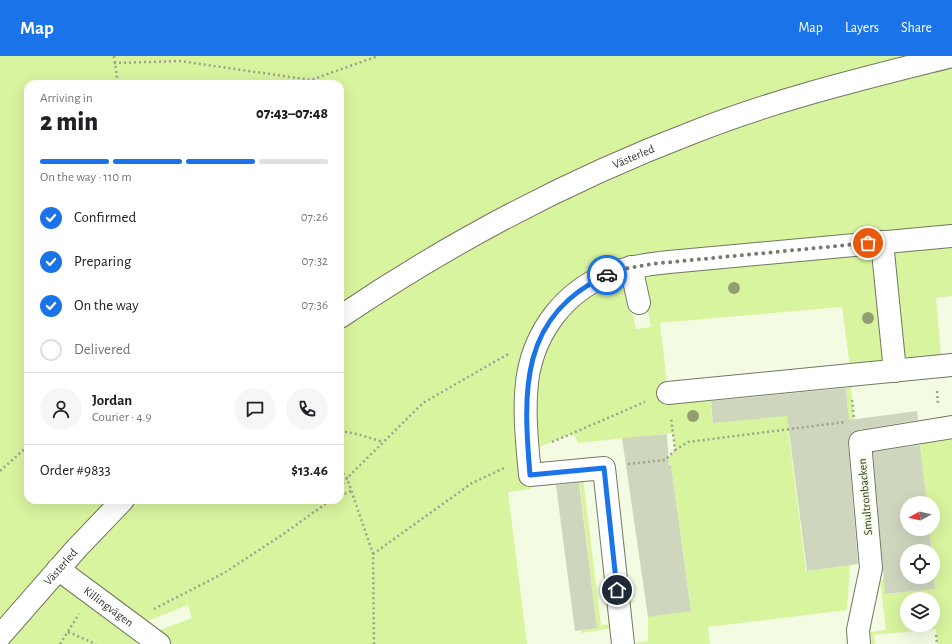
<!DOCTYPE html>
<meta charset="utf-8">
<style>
body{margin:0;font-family:"Alegreya Sans",sans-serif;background:#f6f6f6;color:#202124;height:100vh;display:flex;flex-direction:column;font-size:15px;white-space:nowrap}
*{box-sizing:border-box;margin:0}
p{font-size:13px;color:#757577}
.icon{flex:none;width:22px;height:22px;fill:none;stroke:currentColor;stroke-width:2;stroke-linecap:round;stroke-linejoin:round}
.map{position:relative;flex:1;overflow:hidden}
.panel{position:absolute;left:24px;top:24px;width:320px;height:424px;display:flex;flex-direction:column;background:#fff;border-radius:12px;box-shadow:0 4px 16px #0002}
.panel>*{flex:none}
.needle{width:26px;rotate:262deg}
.buttons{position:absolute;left:900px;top:440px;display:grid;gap:8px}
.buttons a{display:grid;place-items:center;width:40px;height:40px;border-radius:50%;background:#fff;box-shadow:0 4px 16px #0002;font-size:20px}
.pin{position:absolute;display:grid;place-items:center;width:34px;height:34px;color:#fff;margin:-17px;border:2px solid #fff;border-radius:50%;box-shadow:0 1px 4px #0007}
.courier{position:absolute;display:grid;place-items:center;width:40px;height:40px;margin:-20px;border:3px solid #1a73e8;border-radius:50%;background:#fff;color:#222;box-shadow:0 1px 5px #0007}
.overview em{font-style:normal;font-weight:800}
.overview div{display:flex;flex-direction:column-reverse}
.overview{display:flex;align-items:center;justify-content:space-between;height:68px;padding:0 16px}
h1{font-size:26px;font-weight:800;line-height:30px}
.bar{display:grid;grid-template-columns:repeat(4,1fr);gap:6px 4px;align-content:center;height:48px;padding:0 16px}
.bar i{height:5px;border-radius:3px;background:#e0e0e0}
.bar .current{background:#1a73e8}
.bar p{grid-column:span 4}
.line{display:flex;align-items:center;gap:10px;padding:0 16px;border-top:1px solid #e0e0e0}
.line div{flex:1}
.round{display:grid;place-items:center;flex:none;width:42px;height:42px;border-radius:21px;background:#f6f6f6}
ol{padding:0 16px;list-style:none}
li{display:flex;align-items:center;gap:12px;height:44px}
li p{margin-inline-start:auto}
li .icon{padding:4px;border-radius:50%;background:#1a73e8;color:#fff;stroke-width:4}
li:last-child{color:#757577}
li i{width:22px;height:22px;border:2px solid #e0e0e0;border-radius:50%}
header{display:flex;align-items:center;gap:24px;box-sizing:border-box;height:56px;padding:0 20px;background:#1a73e8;color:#fff}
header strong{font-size:19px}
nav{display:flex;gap:22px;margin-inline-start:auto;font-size:14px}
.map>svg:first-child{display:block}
</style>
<header>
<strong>Map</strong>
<nav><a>Map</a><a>Layers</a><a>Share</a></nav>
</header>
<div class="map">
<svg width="952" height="588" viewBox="0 0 952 588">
<rect width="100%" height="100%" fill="#f3fce3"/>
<g fill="#d9f49f" fill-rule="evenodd">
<path d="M0 0H952V240L936 242 942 310 851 319 842 251 660 267 668 336 709 333 713 367 848 353 846 331 851 330 854 365 788 373 806 515 850 509 847 554 708 571 710 588H626L648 585V561L691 554 671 409 665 404 675 394 673 377 578 387 573 377 528 396 531 433 508 436 527 588H0ZM28 28H340V444H28ZM643 230 651 271 636 273 628 233ZM188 549 192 562 147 579 135 570Z"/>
<path d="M952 371V588H937L936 573 874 579 875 588H871L870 576 886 574 880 524 884 523 886 538 935 533 933 495H932L929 473H933V447H927L920 386ZM907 543H933V569H907Z"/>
<path d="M579 422H583L601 569 614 568V572L582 577 581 574 597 572Z"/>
</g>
<g fill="#ced7be">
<path d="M846 332 849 364 917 355 918 364 858 374 853 376 849 381 848 387 858 508 807 515 787 360 713 367 711 345Z"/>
<path d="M667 378 669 409H671L691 555 648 561 622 382Z"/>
<path d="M920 389 927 447H907V473H929L932 495H907V521H933V509L935 533 885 538 873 396Z"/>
<path d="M579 427 597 572 575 575 556 429Z"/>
</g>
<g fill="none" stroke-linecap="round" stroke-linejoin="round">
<defs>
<g id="minor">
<path d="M882 186 895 315"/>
<path d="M631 211 639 247"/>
<path id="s1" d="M340 261C451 186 568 124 694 76 777 43 865 22 952 0"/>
<path d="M668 337 952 309"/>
<path id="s2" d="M58 513 159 588"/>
<path id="s3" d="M0 580 77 492 123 444"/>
<path d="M623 588 604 412 530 419C527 386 523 352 528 319 536 274 565 236 607 219 627 211 648 208 669 206L952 180"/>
<path d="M859 588 858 574 871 512 860 386 952 371"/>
</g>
</defs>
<use href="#minor" stroke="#707861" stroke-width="24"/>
<g stroke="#9ca290" stroke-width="2.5" stroke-dasharray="2 3" stroke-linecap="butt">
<path d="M114 0 118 28"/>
<path d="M114 7 180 5 311 24 378 0"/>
<path d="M937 335 938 348"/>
<path d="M852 344 854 363"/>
<path d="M340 375 357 378 383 386"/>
<path d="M552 386 645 346"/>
<path d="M675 394 688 386 845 366"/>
<path d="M628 408 665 404 675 394 671 361"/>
<path d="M340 413 347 422 373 498 374 588"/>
<path d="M0 415 28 390"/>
<path d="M340 432 347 422 423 347 508 298"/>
<path d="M340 440 351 435"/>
<path d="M373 498 472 427 504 412"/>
<path d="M154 553 224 517 282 479 331 444"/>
<path d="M68 576 96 588"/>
<path d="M936 579 937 588"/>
<path d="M60 588 79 558"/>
</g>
<use href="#minor" stroke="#fff" stroke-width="22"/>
</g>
<g fill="#919e6f">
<circle cx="734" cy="232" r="6"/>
<circle cx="868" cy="262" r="6"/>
<circle cx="693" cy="360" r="6"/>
</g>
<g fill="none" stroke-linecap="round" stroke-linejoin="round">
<path stroke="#767c6d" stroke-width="4" stroke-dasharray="0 7.2" d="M607 219 623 213 651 208 868 187"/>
<path stroke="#1a73e8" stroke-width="5" d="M607 219C519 260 523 335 530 419L604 412 617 534"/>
</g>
<g text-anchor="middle" stroke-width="3.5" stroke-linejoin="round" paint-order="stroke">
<g font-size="12" fill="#33372d" stroke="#f3fce3">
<text dy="4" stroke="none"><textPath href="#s1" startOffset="335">Västerled</textPath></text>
<text transform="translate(865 441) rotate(-95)" y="4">Smultronbacken</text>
<text dy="4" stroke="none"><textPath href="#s3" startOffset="92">Västerled</textPath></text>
<text dy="4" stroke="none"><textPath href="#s2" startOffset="63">Killingvägen</textPath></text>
</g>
</g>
</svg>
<div class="buttons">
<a><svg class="needle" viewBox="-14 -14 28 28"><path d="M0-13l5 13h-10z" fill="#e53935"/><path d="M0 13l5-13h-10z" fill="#757577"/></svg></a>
<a><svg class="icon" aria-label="locate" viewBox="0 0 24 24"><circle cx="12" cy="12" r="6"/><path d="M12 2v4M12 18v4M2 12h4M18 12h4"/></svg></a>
<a><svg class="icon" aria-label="layers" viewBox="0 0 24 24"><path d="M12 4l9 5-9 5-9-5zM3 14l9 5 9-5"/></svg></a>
</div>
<div class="pin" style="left:868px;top:187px;background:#ea580c"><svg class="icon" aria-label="bag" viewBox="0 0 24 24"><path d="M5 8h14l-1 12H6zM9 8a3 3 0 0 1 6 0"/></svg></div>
<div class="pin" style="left:617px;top:534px;background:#1f2937"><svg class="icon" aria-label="home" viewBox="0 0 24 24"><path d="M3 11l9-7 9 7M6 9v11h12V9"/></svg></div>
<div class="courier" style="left:607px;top:219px"><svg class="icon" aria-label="car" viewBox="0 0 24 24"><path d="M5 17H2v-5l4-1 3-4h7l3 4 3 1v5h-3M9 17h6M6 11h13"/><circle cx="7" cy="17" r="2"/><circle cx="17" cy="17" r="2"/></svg></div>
<section class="panel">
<div class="overview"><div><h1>2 min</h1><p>Arriving in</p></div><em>07:43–07:48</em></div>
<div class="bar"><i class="current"></i><i class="current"></i><i class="current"></i><i></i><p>On the way · 110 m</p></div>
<ol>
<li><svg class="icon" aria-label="check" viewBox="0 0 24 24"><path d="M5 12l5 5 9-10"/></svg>Confirmed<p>07:26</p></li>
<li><svg class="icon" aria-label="check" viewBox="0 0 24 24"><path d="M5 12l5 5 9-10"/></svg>Preparing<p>07:32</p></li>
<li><svg class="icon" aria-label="check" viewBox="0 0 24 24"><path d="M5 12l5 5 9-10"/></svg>On the way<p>07:36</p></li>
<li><i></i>Delivered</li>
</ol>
<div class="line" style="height:72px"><a class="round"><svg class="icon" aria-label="person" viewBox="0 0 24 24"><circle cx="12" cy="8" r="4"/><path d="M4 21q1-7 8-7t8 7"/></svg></a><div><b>Jordan</b><p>Courier · 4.9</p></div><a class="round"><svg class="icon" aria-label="chat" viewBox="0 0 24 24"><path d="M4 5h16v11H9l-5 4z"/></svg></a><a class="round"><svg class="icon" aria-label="phone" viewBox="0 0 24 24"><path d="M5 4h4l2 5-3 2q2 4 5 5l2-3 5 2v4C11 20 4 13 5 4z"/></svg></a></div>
<div class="line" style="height:52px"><div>Order #9833</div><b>$13.46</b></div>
</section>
</div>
